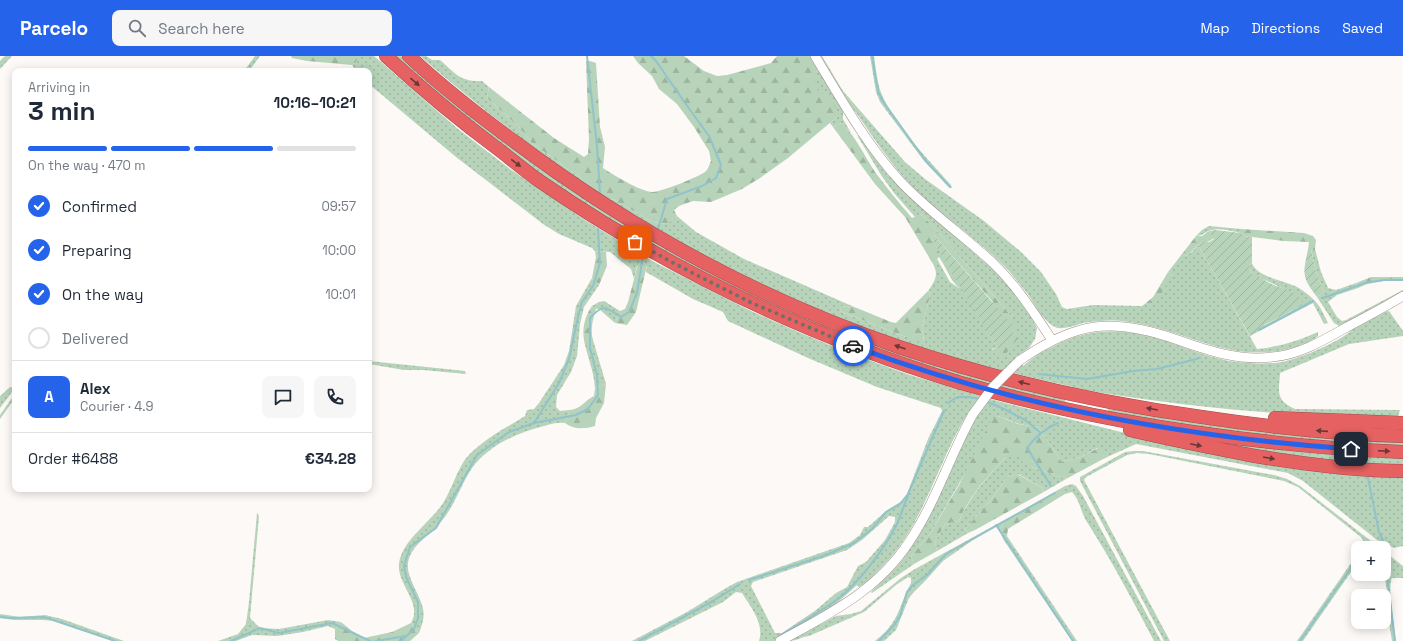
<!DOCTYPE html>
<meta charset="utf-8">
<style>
body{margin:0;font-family:"Space Grotesk",sans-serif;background:#f6f6f7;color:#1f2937;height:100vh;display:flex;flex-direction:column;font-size:15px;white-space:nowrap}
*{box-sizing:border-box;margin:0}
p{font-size:13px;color:#747a83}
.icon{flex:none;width:22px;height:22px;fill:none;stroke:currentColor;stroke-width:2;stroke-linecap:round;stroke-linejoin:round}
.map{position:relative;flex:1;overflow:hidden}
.panel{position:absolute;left:12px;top:12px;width:360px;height:424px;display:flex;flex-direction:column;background:#fff;border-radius:8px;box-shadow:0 2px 10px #0003}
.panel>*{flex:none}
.fabs{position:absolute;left:1351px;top:485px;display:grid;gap:8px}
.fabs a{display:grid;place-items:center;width:40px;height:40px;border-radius:8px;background:#fff;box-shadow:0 2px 10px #0003;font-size:20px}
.pin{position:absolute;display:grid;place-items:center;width:34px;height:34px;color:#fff;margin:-17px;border-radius:8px;box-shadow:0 2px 6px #0006}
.courier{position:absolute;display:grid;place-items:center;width:40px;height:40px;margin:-20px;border:3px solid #2563eb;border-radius:50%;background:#fff;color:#222;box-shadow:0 1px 5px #0007}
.summary em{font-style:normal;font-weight:800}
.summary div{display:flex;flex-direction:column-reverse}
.summary{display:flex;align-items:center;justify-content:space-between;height:68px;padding:0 16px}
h1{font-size:26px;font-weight:800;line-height:30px}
.bar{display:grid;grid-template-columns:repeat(4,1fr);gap:6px 4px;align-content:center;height:48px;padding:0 16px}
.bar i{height:5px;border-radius:3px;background:#e0e1e3}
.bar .active{background:#2563eb}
.bar p{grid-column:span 4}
.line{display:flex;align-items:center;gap:10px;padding:0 16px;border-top:1px solid #e0e1e3}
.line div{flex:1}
.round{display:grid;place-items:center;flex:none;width:42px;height:42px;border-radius:8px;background:#f6f6f7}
ol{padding:0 16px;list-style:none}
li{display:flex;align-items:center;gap:12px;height:44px}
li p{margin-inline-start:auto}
li .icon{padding:4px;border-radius:50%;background:#2563eb;color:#fff;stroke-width:4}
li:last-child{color:#747a83}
li i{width:22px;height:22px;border:2px solid #e0e1e3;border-radius:50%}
header{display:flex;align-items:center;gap:24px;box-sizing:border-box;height:56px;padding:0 20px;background:#2563eb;color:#fff}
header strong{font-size:19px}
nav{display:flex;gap:22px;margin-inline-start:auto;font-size:14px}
.search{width:280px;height:36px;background:#f6f6f7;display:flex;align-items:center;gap:10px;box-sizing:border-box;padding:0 14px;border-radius:8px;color:#747a83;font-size:15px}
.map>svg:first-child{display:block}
</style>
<header>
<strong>Parcelo</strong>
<div class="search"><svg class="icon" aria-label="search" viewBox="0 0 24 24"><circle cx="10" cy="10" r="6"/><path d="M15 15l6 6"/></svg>Search here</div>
<nav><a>Map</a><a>Directions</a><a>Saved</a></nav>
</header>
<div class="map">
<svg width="1403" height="585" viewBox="0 0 1403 585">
<defs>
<pattern id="grass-dots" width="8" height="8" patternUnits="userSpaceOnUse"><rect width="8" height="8" fill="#b7d3ba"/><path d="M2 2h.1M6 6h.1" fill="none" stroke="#9db59f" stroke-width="1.8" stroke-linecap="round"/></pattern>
<pattern id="forest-firs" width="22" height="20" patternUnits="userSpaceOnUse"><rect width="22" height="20" fill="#b7d3ba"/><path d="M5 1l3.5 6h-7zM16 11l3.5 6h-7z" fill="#9db59f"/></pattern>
<pattern id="garden-furrows" width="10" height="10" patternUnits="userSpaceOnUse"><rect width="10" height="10" fill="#b7d3ba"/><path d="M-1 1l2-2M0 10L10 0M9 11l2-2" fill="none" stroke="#9db59f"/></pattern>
</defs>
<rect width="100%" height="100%" fill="#fdf9f7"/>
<g fill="url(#grass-dots)" fill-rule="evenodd">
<path d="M5 0H12L0 13V5Z"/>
<path d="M255 0H260L249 15H244Z"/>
<path d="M356 0H374L458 73 510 113 588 166 652 205 751 255 796 275 849 297 910 319 1001 346 1149 383 1403 421V490L1394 492 1377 484 1303 425 1288 417 1136 388 1105 402 1097 392 1081 401 1062 406 1038 371 1019 368 998 360 930 478 911 500 914 508 872 537 871 536C881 525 894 515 903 503 932 464 949 418 969 374L977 361 969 355C959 372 950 389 943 406 925 445 913 478 884 509 876 517 869 526 859 531L857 529 836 548 799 571 774 585H759C765 568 750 550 742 537L736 536 723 546 645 585H632L687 556 726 532 737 526 849 487 860 479 864 471H868L886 455 905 443 928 383 942 355 941 352 877 331 808 302 728 265 723 256 693 243 646 216 647 209 637 210 634 223 631 213 610 196 595 195 592 192 559 178 543 168 456 101 369 28V15H356L352 9 356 6ZM889 460 895 461V466L885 484 866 506 858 510 847 531 836 537 816 554 782 577H775L751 530 753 526 847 494 862 484Z"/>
<path d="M393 0H401C461 52 524 100 588 145L589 151 547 124 468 64Z"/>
<path d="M420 0H426L432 4H440C455 17 460 26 482 25L489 31 487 42 519 71 532 87 582 123 583 127C527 87 472 46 420 0Z"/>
<path d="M818 0H822L843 35 905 106 925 123 984 165 1021 196 1041 216 1056 238 1062 251 1067 253 1093 249 1142 250 1146 247 1148 250 1172 219 1168 216 1182 198 1185 200 1192 196 1198 189 1257 293C1279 291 1298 285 1318 276V280C1312 286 1302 288 1295 291 1228 311 1185 271 1121 265 1109 264 1096 265 1083 267 1076 269 1066 273 1058 272 1057 272 1054 270 1053 270 1041 262 1035 248 1027 237 1021 230 1015 222 1009 215 979 184 943 161 913 131 891 109 875 84 857 58 852 51 846 45 841 38 832 27 826 13 818 0Z"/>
<path d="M870 0H874C876 13 877 27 882 39 897 72 927 102 951 129L952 132H950L924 105 880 46 876 36Z"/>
<path d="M820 12 843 55V63L851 77 842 67 833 71 830 67 837 61 816 33V16Z"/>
<path d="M857 79 861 82 867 92 887 118 906 138 991 212 1010 232 1032 262 1037 272 1035 283 1029 292 1016 301 1023 310C1033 301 1044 294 1056 289 1096 269 1133 273 1174 288 1191 294 1210 301 1229 305 1244 307 1259 308 1274 307 1290 307 1331 289 1344 280 1358 270 1372 257 1389 255L1403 275V280L1349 288 1280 317C1279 336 1275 344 1295 353L1400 354 1398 360 1391 362C1353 361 1314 360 1276 357 1218 353 1160 346 1103 337 1084 334 1066 329 1047 325 933 300 820 260 717 206 680 187 645 165 610 144L613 143 652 166 666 168 677 160 696 176 744 203 852 250 846 251 842 250 840 255 903 280 924 285 922 271 930 240 929 234C935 224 939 219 933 208L937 203 950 226 959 232 961 230 997 292 992 293 995 298 1012 261 941 179 921 158 915 161 894 137 881 119Z"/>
<path d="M607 157 710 215 1065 344 1066 346 1049 344 1012 335 916 307 792 260 659 193 607 162Z"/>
<path d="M1209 170 1241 173V177C1231 175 1220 172 1211 174 1205 176 1202 180 1196 180L1202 174Z"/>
<path d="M1311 193H1315L1321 216 1328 232 1336 234 1356 227 1358 232 1337 239 1328 246 1337 261 1342 265 1346 264 1403 234V237L1347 268 1339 270 1334 267 1317 241 1324 236 1316 216Z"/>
<path d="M1252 207C1256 220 1281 224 1292 229 1299 231 1308 238 1313 243 1320 249 1324 259 1328 267L1324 268 1313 247 1265 272 1263 270 1301 250 1303 247 1293 236 1288 235 1263 223 1260 220 1252 218 1249 211Z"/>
<path d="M592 222 599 229 584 251 580 268 577 300 571 316 557 339 556 351 560 355 570 354 565 367C557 366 551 368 544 370 517 377 489 389 472 412 460 430 455 450 440 467 429 480 411 489 408 507 406 521 421 540 423 553 425 561 422 569 419 577L411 567C423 547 397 529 399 508 401 486 428 468 441 450 451 437 458 410 468 400 484 383 506 372 525 360L527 354 534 353 539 347 564 309 569 295 576 250Z"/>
<path d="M604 245 620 255 615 267 599 253H596L592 250 599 246Z"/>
<path d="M584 284H593L606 328 595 332C594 315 587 300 584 284Z"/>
<path d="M369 305 465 315 466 318 423 314H404L369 308Z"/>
<path d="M10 331 15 332 0 352V340Z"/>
<path d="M15 338V342L0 363V359Z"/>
<path d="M1108 353 1403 385V391L1249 378 1128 360 1108 355Z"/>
<path d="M1201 383C1268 394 1335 398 1403 402V412L1299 404Z"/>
<path d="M1134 395H1143L1274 419 1287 423 1300 430 1380 492H1361L1364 488 1362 482 1298 431 1284 425 1149 398 1137 397 1127 399 1086 421 1084 424 1170 585H1164L1080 425V421L1125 396Z"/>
<path d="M1006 401H1019L1032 411 1066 423 1042 437 1043 432 1018 418 1007 421 994 440 965 473 968 477 937 495 935 486 945 468 959 465C970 440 988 420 1006 401Z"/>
<path d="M1072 428 1076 430 1083 440 1161 585H1154C1133 545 1112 505 1087 466 1081 457 1080 444 1072 436L1065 438V430Z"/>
<path d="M1019 456 1018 459 1004 466 1000 475 996 470 973 484 943 505 926 524 914 536 909 542 896 574 884 585H875C900 566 898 551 911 527V522L908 521 896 529 864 556 809 580C800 581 798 585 788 585L836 560 851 558 861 555 901 522 915 513Z"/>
<path d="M257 457 259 460 250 562 260 572 279 573 328 564 341 566 335 573 328 570 303 576 277 580 252 579 236 585H218L238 578 246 568 249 546Z"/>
<path d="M1007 480 1077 585H1072L1003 483Z"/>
<path d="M1384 495 1403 510V522H1392C1387 531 1395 572 1396 585H1392L1388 561 1389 547 1384 518Z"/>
<path d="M1358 497V506L1303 585H1297Z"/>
<path d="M0 558 20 561 45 559 62 563 124 585H116L57 565 43 564H14L0 562Z"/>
</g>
<g fill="url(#forest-firs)">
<path d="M291 0H356L357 1 356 6 352 9 307 5 292 2Z"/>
<path d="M633 0H684L704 15 717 20 727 19 771 7 777 0H813L820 12 816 16V33C830 42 835 44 837 61L788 102 760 122 742 133 711 146 693 145 679 150 674 154 677 160 666 168 652 166 613 143 610 144 583 127 582 123 532 87 519 71 487 42 489 31 554 82 584 101 588 98 589 83 586 5H590L596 7 600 71 605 91 603 112C612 118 643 137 653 136 661 136 698 121 705 116 708 114 709 109 711 105L709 95 694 71 677 48 659 33 652 20 638 7Z"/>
<path d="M842 67C856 81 864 99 875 116 887 132 899 147 912 162L921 158 941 179 1012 261 1019 281 1004 300 995 298 992 294 998 291 993 246 934 179 931 182 961 230 959 232C950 224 946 211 939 201L933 208 905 161 875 128 833 71Z"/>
<path d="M588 145 607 157V162L589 151Z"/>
<path d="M1241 173 1304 177 1313 180 1316 184 1315 193H1308L1309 186 1284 185 1245 180 1241 177Z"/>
<path d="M1209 175 1214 182C1208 187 1203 186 1198 189 1194 192 1192 197 1185 200L1182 198 1196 180H1202Z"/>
<path d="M595 195 606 196 607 210 599 229 592 222 596 201Z"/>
<path d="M638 208 647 209 636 256 627 269 615 267 620 255 625 253 628 246Z"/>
<path d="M1168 216 1172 219 1158 243 1148 250 1146 247 1153 241Z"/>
<path d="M1371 221H1403V225H1384L1367 228 1358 232 1356 227Z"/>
<path d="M929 234 930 240 922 271 924 286 903 280 840 255 842 250 846 251 852 250 891 266 896 267Z"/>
<path d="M592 250 596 253C593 263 590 273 593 284H584C582 271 585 260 592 250Z"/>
<path d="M606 328 604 347 596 362 595 370C584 373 574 374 565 367L570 354C581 353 585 344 594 340L595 332Z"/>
<path d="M998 360 1018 368 1038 371 1062 406 1081 401 1098 392 1101 394 1105 402 1066 423 1032 411 1022 406 1019 401H1006C988 420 969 440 959 465L945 468 935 486 937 495 914 508 911 500 930 478 959 429 991 364Z"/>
<path d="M1017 418 1043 432 1042 437 975 474 968 477 965 473 994 440 1007 421Z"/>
<path d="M1065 430V438L1008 473 1007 480 1003 483 1000 475 1004 466 1018 459 1019 456Z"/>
<path d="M341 566 352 575 364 582 392 576 411 567 419 577 410 585H338L335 583V573Z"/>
</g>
<g fill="url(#garden-furrows)">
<path d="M1215 174 1241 177 1245 180 1252 181V207L1249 211 1252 218C1258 218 1259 220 1263 223 1271 229 1283 232 1293 236 1297 238 1301 243 1303 247L1301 250 1264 269 1265 272 1250 280 1198 189 1206 185 1209 186 1214 183 1209 175Z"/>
<path d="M934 179 1013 270V281L1005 291 997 292 931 182Z"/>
<path d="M1308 193H1311L1316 216 1324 236 1317 241C1301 220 1303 218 1308 193Z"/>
</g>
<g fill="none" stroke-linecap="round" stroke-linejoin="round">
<g stroke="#90c3ca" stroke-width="2">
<path d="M587 0 597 90 600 138"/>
<path d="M651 0 656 5 685 47 709 80 721 109 716 122 702 130 667 143 658 173"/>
<path d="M872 0 878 35 882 44 925 104 950 131"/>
<path d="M1323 242 1365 227 1383 224H1403"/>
<path d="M1259 274 1313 245"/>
<path d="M1038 318 1087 323 1133 315 1157 313 1200 302"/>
<path d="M985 345 1004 353 1025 364 1041 377"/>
<path d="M948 347 957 341H968L981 343"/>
<path d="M534 367 559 327 569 303 578 261 582 246 593 230 600 207 598 173"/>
<path d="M1368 422 1379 476 1383 485"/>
<path d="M1051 430 1027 392C1035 381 1046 372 1058 367"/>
<path d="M996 469 1073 585"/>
<path d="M1367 492H1369"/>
<path d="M1384 504 1387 519 1395 585"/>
<path d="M749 524 826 499 854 487 872 473 886 456 900 448 908 438 944 355"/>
<path d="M0 561 11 562 44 561 115 585"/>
<path d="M778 581C797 569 817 558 835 545 857 530 885 492 897 468 901 459 904 449 908 440"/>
<path d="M231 585 260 572 279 577 332 567 370 585"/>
<path d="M376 585 406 580"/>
<path d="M401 585 414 573 418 562V546L406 521 404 510 410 491 436 472 477 399 509 376 534 367 576 359 588 353 598 339 597 319 590 292V262C604 247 605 251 621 261L629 256 637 237 643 200"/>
<path d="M639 585 713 545 740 528"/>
<path d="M879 585 895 568 900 560 907 536 913 529 927 519 946 498 1055 437"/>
<path d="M1300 585 1358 502"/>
</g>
<defs>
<g id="tertiary">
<path d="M815 0C841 43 866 88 900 125 928 155 963 179 993 207 1017 230 1034 257 1052 284"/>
<path d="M1019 305C1076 265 1112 261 1178 284 1209 295 1239 305 1272 301 1299 299 1324 284 1347 271 1366 261 1385 251 1403 240"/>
<path d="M780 585C829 558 877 535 909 486 936 446 950 399 973 358"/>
</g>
<g id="motorway">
<path d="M386 0C422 33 459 64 498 93 511 103 524 114 538 124 667 213 810 281 961 327 1013 342 1066 354 1119 364 1213 381 1308 392 1403 396"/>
<path d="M409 0C442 31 478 59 515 86 631 173 761 244 899 291 997 324 1099 347 1202 361 1268 371 1336 378 1403 380"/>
<path d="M1275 362 1403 367"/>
<path d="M1130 374C1172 384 1213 392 1255 400 1304 408 1354 415 1403 415"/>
</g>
</defs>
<use href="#tertiary" stroke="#a39189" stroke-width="10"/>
<use href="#motorway" stroke="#a34b4a" stroke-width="14"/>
<use href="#tertiary" stroke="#fff" stroke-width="9"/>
<use href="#motorway" stroke="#e66162" stroke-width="13"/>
<defs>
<path id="tertiary-bridge" d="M973 358 993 331 1019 305"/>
</defs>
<use href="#tertiary-bridge" stroke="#a39189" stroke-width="10" stroke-linecap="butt"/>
<use href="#tertiary-bridge" stroke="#fff" stroke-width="9"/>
</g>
<defs><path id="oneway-solid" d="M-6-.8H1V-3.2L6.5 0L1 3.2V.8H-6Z"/></defs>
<g fill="#6a3735">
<use href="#oneway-solid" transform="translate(415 26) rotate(40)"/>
<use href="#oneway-solid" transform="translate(516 107) rotate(37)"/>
<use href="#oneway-solid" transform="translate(900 291) rotate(-161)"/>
<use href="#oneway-solid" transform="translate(1024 327) rotate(-166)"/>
<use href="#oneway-solid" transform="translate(1152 353) rotate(-170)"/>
<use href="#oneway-solid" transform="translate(1322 375) rotate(-176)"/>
<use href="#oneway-solid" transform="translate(1196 389) rotate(12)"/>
<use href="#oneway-solid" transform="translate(1384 395) rotate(3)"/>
<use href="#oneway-solid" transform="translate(1269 402) rotate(10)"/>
</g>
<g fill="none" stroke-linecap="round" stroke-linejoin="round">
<path stroke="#726d69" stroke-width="4" stroke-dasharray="0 7.2" d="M635 186 681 211 752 247 853 290"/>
<path stroke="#2563eb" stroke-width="5" d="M853 290C1013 350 1181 381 1351 393"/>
</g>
</svg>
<div class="fabs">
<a>+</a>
<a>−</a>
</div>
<div class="pin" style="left:635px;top:186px;background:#ea580c"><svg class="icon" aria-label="bag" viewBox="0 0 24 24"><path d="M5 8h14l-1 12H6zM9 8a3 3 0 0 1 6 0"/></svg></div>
<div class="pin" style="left:1351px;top:393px;background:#1f2937"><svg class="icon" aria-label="home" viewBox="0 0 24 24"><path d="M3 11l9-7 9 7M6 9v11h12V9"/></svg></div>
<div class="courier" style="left:853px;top:290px"><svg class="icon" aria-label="car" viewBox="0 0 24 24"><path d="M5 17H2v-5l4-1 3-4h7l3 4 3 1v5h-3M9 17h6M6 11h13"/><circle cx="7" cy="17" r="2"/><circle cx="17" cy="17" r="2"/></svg></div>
<section class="panel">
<div class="summary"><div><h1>3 min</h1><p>Arriving in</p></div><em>10:16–10:21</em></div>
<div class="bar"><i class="active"></i><i class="active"></i><i class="active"></i><i></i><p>On the way · 470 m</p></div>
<ol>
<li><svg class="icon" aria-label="check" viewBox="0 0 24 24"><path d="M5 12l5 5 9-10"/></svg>Confirmed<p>09:57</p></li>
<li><svg class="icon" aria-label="check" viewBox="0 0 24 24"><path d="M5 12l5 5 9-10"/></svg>Preparing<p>10:00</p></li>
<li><svg class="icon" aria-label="check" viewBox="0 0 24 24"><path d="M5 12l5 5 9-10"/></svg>On the way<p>10:01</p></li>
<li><i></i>Delivered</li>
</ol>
<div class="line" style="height:72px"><b class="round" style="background:#2563eb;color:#fff">A</b><div><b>Alex</b><p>Courier · 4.9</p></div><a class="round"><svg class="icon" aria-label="chat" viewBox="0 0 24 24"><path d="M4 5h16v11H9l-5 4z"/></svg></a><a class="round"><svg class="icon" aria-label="phone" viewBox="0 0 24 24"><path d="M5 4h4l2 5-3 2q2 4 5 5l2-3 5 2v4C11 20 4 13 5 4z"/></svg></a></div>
<div class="line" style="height:52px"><div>Order #6488</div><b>€34.28</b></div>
</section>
</div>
